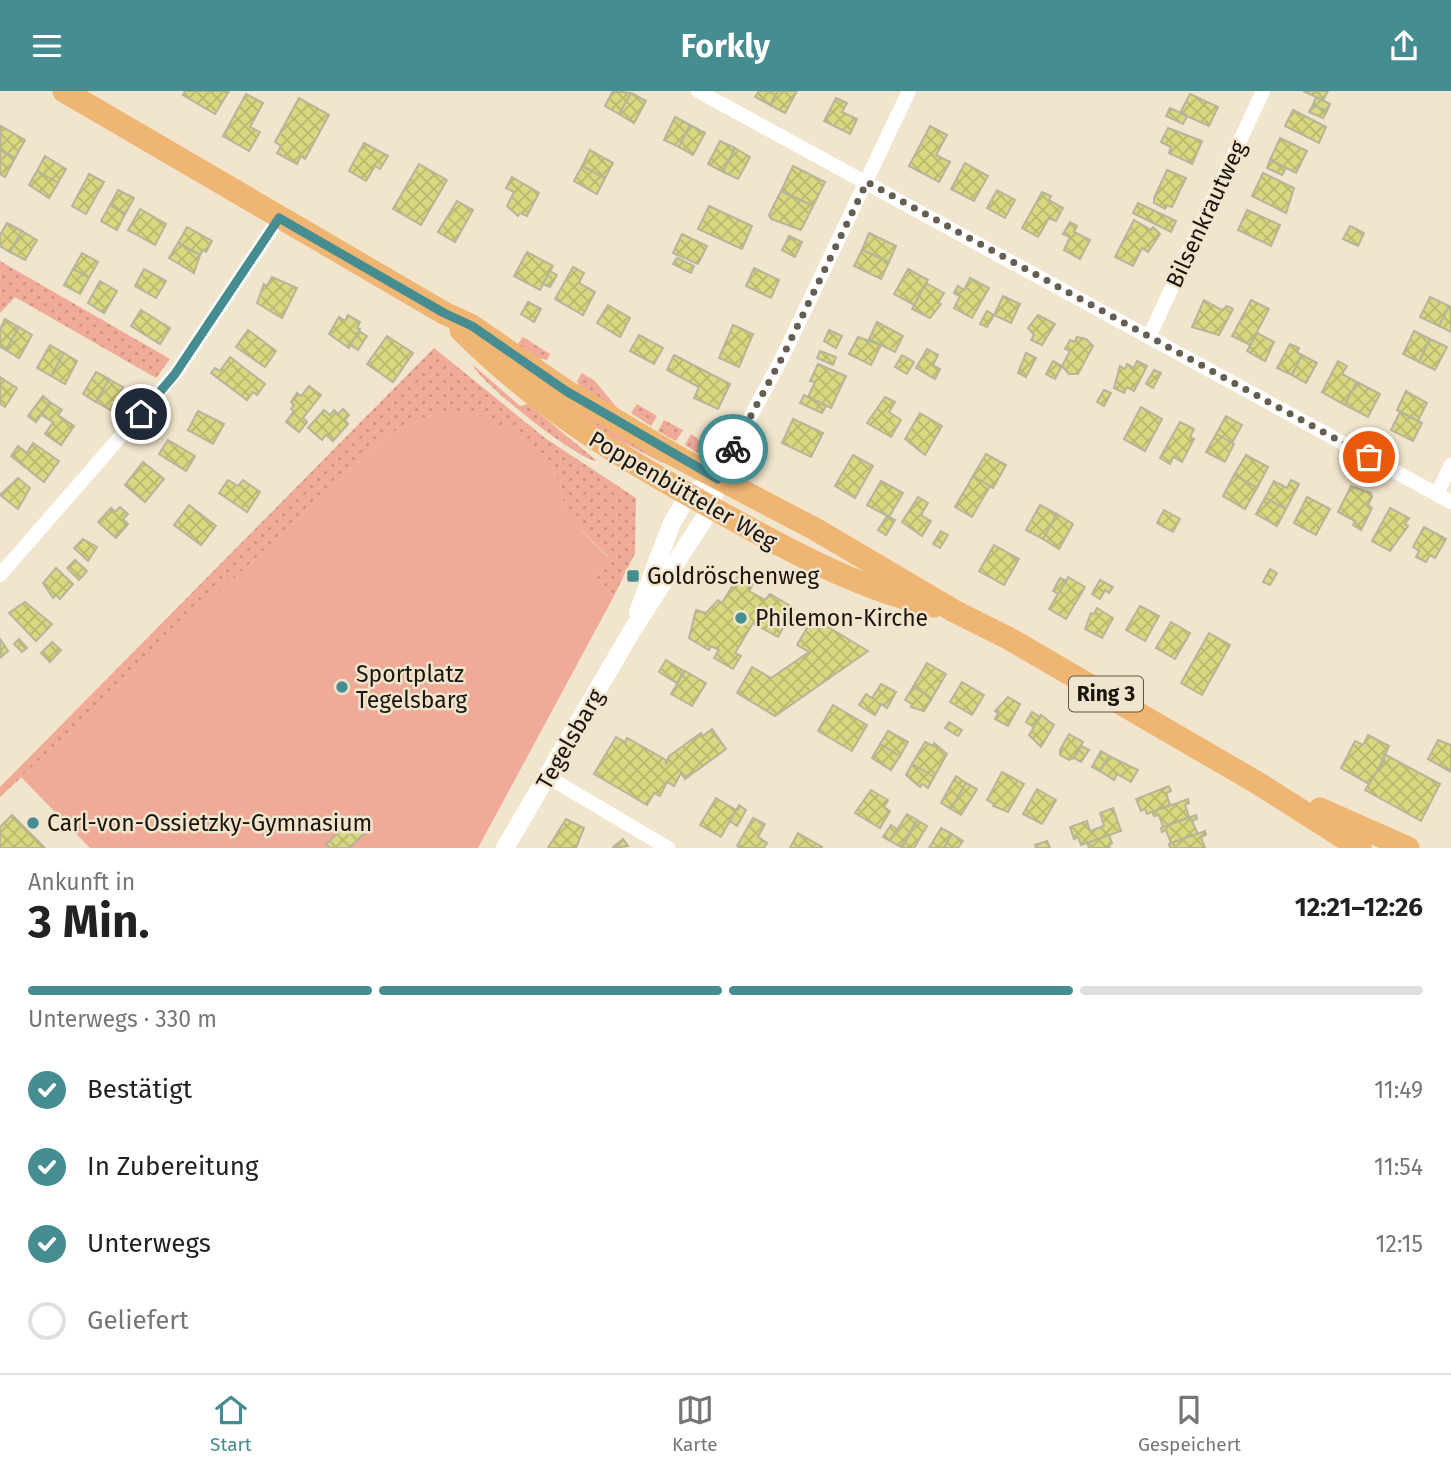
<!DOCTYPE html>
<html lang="de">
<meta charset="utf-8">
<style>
body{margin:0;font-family:"Fira Sans",sans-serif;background:#f6f6f6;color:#222;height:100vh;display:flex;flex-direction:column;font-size:26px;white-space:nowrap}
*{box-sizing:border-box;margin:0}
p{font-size:23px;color:#767676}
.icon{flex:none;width:38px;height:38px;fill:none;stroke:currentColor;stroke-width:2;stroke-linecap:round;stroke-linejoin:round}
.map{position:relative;height:757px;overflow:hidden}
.side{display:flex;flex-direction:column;background:#fff;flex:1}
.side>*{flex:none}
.pin{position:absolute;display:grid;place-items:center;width:60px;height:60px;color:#fff;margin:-30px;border:4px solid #fff;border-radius:50%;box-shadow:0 2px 7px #0007}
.courier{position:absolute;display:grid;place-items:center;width:70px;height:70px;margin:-35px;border:5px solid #458d91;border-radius:50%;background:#fff;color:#222;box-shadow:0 2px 9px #0007}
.head em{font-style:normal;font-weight:700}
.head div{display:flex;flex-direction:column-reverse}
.head{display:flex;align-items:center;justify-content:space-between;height:119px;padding:0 28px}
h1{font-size:46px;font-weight:700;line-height:52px}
.bar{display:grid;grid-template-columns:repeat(4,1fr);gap:10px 7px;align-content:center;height:84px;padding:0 28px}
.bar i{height:9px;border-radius:5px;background:#e0e0e0}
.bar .on{background:#458d91}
.bar p{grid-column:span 4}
ol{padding:0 28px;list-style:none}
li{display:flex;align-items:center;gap:21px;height:77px}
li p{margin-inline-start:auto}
li .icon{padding:7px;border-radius:50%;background:#458d91;color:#fff;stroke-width:4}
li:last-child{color:#767676}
li i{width:38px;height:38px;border:4px solid #e0e0e0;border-radius:50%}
header{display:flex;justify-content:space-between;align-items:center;height:91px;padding:0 28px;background:#458d91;color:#fff;font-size:32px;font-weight:700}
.tab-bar{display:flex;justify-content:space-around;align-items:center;height:98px;border-top:2px solid #e0e0e0;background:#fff;font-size:19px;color:#767676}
.tab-bar a{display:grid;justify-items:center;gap:4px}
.tab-bar .on{color:#458d91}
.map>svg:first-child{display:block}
</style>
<header><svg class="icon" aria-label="menu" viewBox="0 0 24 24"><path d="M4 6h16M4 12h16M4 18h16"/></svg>Forkly<svg class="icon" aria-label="share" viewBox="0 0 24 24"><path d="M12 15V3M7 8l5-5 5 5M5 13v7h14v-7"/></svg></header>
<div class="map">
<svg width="1451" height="757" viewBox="0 0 1451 757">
<defs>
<pattern id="grass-dots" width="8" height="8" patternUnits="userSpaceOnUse" patternTransform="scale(1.75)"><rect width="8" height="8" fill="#efab97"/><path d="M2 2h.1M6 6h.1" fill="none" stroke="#cc9281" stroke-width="1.8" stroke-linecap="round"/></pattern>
<pattern id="building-cross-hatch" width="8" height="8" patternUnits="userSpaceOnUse" patternTransform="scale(1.75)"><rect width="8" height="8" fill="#d9d77f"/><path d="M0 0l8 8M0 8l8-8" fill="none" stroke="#bab86d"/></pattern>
</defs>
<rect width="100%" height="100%" fill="#f2e5cd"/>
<g fill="url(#grass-dots)">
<path d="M0 170 170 268 156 287 15 206 0 222Z"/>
<path d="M523 246 550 263 547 269 531 266 517 254Z"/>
<path d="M434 257 545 347 636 407 635 462 614 505 593 483 609 466 569 428 553 377 478 324H432L389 343 0 706V696Z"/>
<path d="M503 265 665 369 663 372 587 333Z"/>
<path d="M473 274 520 315 528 313 597 370C580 371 479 291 473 274Z"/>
<path d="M582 282 595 290 618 318 581 298 577 290Z"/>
<path d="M637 313 657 325 651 335 631 322Z"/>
<path d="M664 329 683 339 676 350 658 340Z"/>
<path d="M691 343 714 361 701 364 685 354Z"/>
</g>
<path fill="#efab97" d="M432 324H478L522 344 553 377 569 428 609 467 593 483 614 505 478 757H90L21 686 389 343Z"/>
<g fill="url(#building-cross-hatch)" stroke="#b5b59c" stroke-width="2">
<path d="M185 0H229L215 23 183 4Z"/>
<path d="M613 0 631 2 619 23 605 15Z"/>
<path d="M759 0H778L770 14 755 6Z"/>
<path d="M778 0H797L785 22 770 14Z"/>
<path d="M1303 0H1328L1323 9Z"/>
<path d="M631 2 646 10 634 32 619 23Z"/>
<path d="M246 3 263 12 250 36 260 41 249 60 223 45Z"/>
<path d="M1190 3 1218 16 1209 35 1180 22Z"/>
<path d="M1316 6 1330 13 1327 20 1313 14Z"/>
<path d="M299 7 329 24 305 68 301 65 297 73 277 62 281 55 275 51Z"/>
<path d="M836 7 847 12 842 21 857 28 850 43 824 30Z"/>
<path d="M1313 14 1327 20 1323 27 1309 21Z"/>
<path d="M1170 17 1187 25 1183 33 1166 25Z"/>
<path d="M1293 19 1326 36 1319 52 1285 35Z"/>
<path d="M675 26 690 34 679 56 664 49Z"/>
<path d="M690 34 705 42 693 64 679 56Z"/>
<path d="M1 35 25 49 15 67 0 59Z"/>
<path d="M930 35 947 44 936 64 950 71 939 91 909 75Z"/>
<path d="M1168 37 1202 50 1192 73 1169 62 1171 56 1161 51Z"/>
<path d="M1280 47 1307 60 1296 82 1270 69Z"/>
<path d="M720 50 735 57 723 81 708 73Z"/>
<path d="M364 52 388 65 380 78 375 75 366 90 349 80Z"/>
<path d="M735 57 750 66 738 88 723 81Z"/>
<path d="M0 59 15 67 5 86 0 83Z"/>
<path d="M590 59 613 72 605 87 582 75Z"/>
<path d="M45 65 66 78 58 92 37 80Z"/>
<path d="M1270 69 1286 77 1282 84 1267 77Z"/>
<path d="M965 72 988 85 974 110 951 98Z"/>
<path d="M419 73 447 89 421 134 393 118Z"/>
<path d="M582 75 605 87 597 103 574 90Z"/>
<path d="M793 75 825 91 813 115 781 100Z"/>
<path d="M1167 79 1186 87 1172 116 1167 114 1165 118 1154 112V107Z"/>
<path d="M37 80 58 92 49 107 29 94Z"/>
<path d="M1263 82 1294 97 1286 122 1252 105Z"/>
<path d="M89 83 104 91 86 123 72 115Z"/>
<path d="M512 86 539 102 527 125 520 122 518 125 507 115 514 101 506 97Z"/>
<path d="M118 99 134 107 125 123 110 114Z"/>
<path d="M997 99 1015 109 1005 127 987 117Z"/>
<path d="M781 100 813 115 801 139 771 128 769 124Z"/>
<path d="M1042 101 1051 105 1049 109 1063 117 1056 130 1049 127 1038 146 1022 137Z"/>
<path d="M457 110 473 119 455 151 438 141Z"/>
<path d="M1138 112 1176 130 1171 141 1133 122Z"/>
<path d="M110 114 125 123 117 139 101 130Z"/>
<path d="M709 115 752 135 742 158 698 138Z"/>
<path d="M140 118 166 133 155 154 128 139Z"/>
<path d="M1247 119 1280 134 1271 155 1238 139Z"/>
<path d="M1134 129 1151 139 1153 136 1160 143 1148 161 1142 157 1133 175 1115 166Z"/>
<path d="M1070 131 1077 135 1074 141 1090 149 1080 168 1064 159 1070 146 1063 143Z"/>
<path d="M7 132 22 140 10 161 0 155V144Z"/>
<path d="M1350 135 1364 142 1358 155 1343 148Z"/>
<path d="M187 136 212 150 206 161 203 159 200 164 178 152Z"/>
<path d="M22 140 37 149 25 169 10 161Z"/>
<path d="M869 142 896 155 889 171 862 159Z"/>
<path d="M682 143 707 155 698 173 673 162Z"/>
<path d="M789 145 802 151 795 166 782 159Z"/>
<path d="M178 152 200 164 194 182 169 167Z"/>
<path d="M862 159 889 171 881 188 854 175Z"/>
<path d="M527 161 553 175 540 199 514 185Z"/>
<path d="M82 162 98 171 89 187 73 178Z"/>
<path d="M677 167 694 175 691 182 673 173Z"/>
<path d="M573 176 584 182 579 192 595 201 583 224 555 208Z"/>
<path d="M754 177 779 189 771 207 746 195Z"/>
<path d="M73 178 89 187 80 203 64 194Z"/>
<path d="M144 178 166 190 156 207 135 195Z"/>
<path d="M908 178 928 189 914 214 894 203Z"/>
<path d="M550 180 557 184 550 196 543 193Z"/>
<path d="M272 186 297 197 282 227 257 212 264 193 267 195Z"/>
<path d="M970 187 989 197 972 227 954 217 960 205 954 202 958 195 964 199Z"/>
<path d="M100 190 117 200 104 222 88 212Z"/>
<path d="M926 192 944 202 938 212 941 213 930 227 912 218Z"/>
<path d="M1003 205 1020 213 1011 232 994 224Z"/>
<path d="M1430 206 1449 215 1439 235 1420 226Z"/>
<path d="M1204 209 1222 219 1227 215 1233 218 1219 244 1192 236Z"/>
<path d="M1251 209 1269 218 1250 254 1232 245Z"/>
<path d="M528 211 541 218 534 231 521 223Z"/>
<path d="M608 214 630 227 620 246 597 232Z"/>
<path d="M1449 215 1451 216V241L1439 235Z"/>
<path d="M141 219 170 237 160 253 131 235Z"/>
<path d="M987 220 994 224 987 236 980 233Z"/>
<path d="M348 224 360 231 357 237 360 238 349 257 329 243 339 226 345 230Z"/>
<path d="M1038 224 1055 233 1042 254 1031 249 1034 244 1028 237Z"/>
<path d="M5 228 19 236 6 259 0 256V238Z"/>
<path d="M877 231 903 245 895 261 869 248Z"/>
<path d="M733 234 753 243 739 276 719 267Z"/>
<path d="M19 236 32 244 19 267 6 259Z"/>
<path d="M248 239 276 260 265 276 236 256Z"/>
<path d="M829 239 842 245 836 257 824 250Z"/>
<path d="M359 240 367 245 358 259 350 254Z"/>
<path d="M1414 240 1430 248 1419 271 1403 263Z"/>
<path d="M1257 242 1274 251 1265 270 1247 260Z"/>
<path d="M639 244 663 257 654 273 630 260Z"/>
<path d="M387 245 413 262 393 291 367 273Z"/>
<path d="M858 246 881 254 871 274 849 263Z"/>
<path d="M1077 246 1086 248 1093 255 1078 283H1069L1062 275 1070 260 1065 258 1070 249 1074 251Z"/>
<path d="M1430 248 1447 256 1435 279 1419 271Z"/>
<path d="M1290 253 1299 257 1297 261 1302 264 1292 284 1277 277Z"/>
<path d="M50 254 64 262 51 285 37 277Z"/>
<path d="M927 258 938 264 933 274 940 278 935 288 916 277Z"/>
<path d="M820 260 836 266 833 274 817 267Z"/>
<path d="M64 262 77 270 65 293 51 285Z"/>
<path d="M1026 262 1036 267 1026 286 1018 282Z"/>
<path d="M674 264 730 293 718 318 694 307 699 296 667 279Z"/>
<path d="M902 264 914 271 907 283 895 276Z"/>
<path d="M1302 264 1317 272 1306 292 1292 284Z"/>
<path d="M230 266 265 293 257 304 253 301 247 309 211 282 215 277 220 280Z"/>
<path d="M1053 270 1062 275 1055 288 1046 283Z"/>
<path d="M1137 270 1147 275 1134 300 1127 296 1124 302 1114 297 1120 275 1125 278 1127 273 1134 277Z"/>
<path d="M1338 270 1347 275 1342 283 1357 291 1345 314 1322 301Z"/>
<path d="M818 273 846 285 831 317 808 306 815 291 810 290Z"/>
<path d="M1154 279 1161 282 1153 297 1146 293Z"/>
<path d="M96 281 109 288 96 311 83 303Z"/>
<path d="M0 286 17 297 5 316 0 313Z"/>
<path d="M109 288 123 296 110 319 96 311Z"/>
<path d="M1357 291 1380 303 1368 326 1345 314Z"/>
<path d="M309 295 321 304 303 327 307 331 299 341 286 331 294 320 291 318 294 314 291 311 297 302 301 305Z"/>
<path d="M1104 299 1111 302 1104 315 1097 311Z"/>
<path d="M1406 300 1427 312 1418 330 1397 319Z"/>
<path d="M804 304 826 315 822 322 800 312Z"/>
<path d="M43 305 50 311 36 331 28 325Z"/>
<path d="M885 306 895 311 889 321 901 329 891 346 867 332Z"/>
<path d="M50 311 62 319 58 324 74 335 61 354 45 343 53 331 41 324Z"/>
<path d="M1141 316 1162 328 1145 360 1124 348Z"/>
<path d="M343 318 349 324 345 329 348 333 333 350 326 344 322 349 308 337 324 319 330 324 334 319 338 323Z"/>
<path d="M198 320 224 333 213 353 188 339Z"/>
<path d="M1400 321 1422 332 1413 350 1391 339Z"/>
<path d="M920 322 942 335 925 364 905 348Z"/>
<path d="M1226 325 1242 334 1232 352 1216 343Z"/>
<path d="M793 328 823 342 811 366 782 352Z"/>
<path d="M1180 331 1194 338 1190 346 1194 348 1182 371 1173 366 1170 373 1160 367Z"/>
<path d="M1216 343 1234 353 1225 371 1206 361Z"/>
<path d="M168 349 195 365 186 380 159 363Z"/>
<path d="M33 352 59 370 44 391 11 365 18 355 27 362Z"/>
<path d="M986 363 1006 374 993 397 973 385Z"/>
<path d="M853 364 873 375 855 407 835 395Z"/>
<path d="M1246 364 1268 376 1257 397 1234 384Z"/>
<path d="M143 371 164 388 145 411 125 394Z"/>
<path d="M1234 384 1257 397 1245 418 1223 405Z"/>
<path d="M973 385 990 395 972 426 955 416Z"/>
<path d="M18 387 30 397 18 418 0 404Z"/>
<path d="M228 389 238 395 243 389 260 401 247 421 219 402Z"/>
<path d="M1291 389 1299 393 1286 418 1265 407 1274 390 1287 397Z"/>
<path d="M881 390 903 402 889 426 867 414Z"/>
<path d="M1351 395 1371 402 1372 406 1368 414 1372 417 1361 439 1353 434 1355 430 1338 421Z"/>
<path d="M918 406 928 412 921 424 931 430 922 445 902 431Z"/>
<path d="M1307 406 1330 418 1316 444 1294 432Z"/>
<path d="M1265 407 1286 418 1277 435 1256 423Z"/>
<path d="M189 414 216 435 201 454 174 434Z"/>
<path d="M1040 414 1057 423 1043 448 1026 439Z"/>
<path d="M120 416 128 423 123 428 128 433 116 447 98 431 111 417 115 421Z"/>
<path d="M1390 417 1409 427 1405 433 1408 435 1390 460 1372 450Z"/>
<path d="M1164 419 1180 428 1173 441 1157 432Z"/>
<path d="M1057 423 1073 433 1059 458 1043 448Z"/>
<path d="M887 425 895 429 886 444 878 439Z"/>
<path d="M1424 436 1446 448 1435 467 1430 464 1426 471 1416 466 1419 460 1413 456Z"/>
<path d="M941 440 948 444 940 457 933 453Z"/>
<path d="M83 448 97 456 88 470 74 457Z"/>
<path d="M994 454 1019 468 1004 494 979 480Z"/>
<path d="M75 469 87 480 79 489 67 477Z"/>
<path d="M56 477 73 493 60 508 56 504 53 507 43 492Z"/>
<path d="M1270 478 1277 482 1270 494 1263 491Z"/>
<path d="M741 481 755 490 749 500 765 509 770 503 794 517 778 546 753 532 735 562 741 565 733 578 714 567 719 559 711 555 709 559 689 547 696 519 706 522 718 509 722 512Z"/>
<path d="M1068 486 1085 496 1066 528 1049 518Z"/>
<path d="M1060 487 1066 490 1058 503 1053 500Z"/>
<path d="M1100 489 1113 496 1109 502 1105 499 1100 508 1092 503Z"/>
<path d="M25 511 52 533 36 550 9 522Z"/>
<path d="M1140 515 1159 525 1145 550 1126 539Z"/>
<path d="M1097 517 1113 527 1102 547 1085 538 1091 522 1094 523Z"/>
<path d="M813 527 868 560 775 625 737 602 752 576 771 587 809 561 797 554Z"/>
<path d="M1171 531 1190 542 1175 568 1156 557Z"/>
<path d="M1209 542 1230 554 1202 604 1181 592Z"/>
<path d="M0 548 8 560 0 567Z"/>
<path d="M19 548 27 557 22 561 14 553Z"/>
<path d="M52 551 61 559 50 571 41 562Z"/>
<path d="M666 569 684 580 677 592 659 581Z"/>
<path d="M927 572 946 583 932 607 913 596Z"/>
<path d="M685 580 706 592 692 615 671 603Z"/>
<path d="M962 591 984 604 972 624 950 611Z"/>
<path d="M881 593 896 601 887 617 881 613 875 624 859 614 866 603 872 607Z"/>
<path d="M913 596 932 607 924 620 911 616 912 613 905 609Z"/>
<path d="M1008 606 1020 613 1008 635 995 628 998 622 995 620Z"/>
<path d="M833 614 867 634 852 660 818 640Z"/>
<path d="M1032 621 1040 626 1034 636 1026 631Z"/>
<path d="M1041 624 1054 634 1041 656 1029 644Z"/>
<path d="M949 631 962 639 958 645 945 637Z"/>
<path d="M712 638 726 658 685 688 681 682 674 695 667 691 660 705 654 702 647 714 594 683 616 646 625 651 627 647 666 669V674L669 665 701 642 703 645Z"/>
<path d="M888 640 908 651 900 665 880 653Z"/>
<path d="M1069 643 1083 651 1074 667 1069 669 1060 664V659Z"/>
<path d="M1368 644 1389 655 1371 694 1341 677 1355 650 1363 654Z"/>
<path d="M1438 649 1451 654V681L1428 668Z"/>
<path d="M925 651 933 655 934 652 947 663 934 686 912 673Z"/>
<path d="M880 653 900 665 891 679 872 667Z"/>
<path d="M1081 655 1089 659 1081 671 1074 667Z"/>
<path d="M1101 660 1109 665 1100 680 1092 676Z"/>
<path d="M1384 663 1440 693 1421 730 1365 699 1384 670Z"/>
<path d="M1109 665 1138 679 1131 691 1117 683 1114 689 1100 680Z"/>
<path d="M912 673 934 686 928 697 922 693 920 696 906 684Z"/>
<path d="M1002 681 1024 693 1008 721 993 715 994 713 987 709Z"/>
<path d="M956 685 966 692 951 718 941 712Z"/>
<path d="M966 692 977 698 961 724 951 718Z"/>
<path d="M1169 695 1171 700 1166 702 1170 714 1147 723 1145 718 1141 720 1136 708Z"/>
<path d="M1037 698 1056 709 1042 733 1023 723Z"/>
<path d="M871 699 888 709 884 716 890 720 880 737 855 722Z"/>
<path d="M716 707 736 719 721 746 700 734Z"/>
<path d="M1188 708 1189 712 1185 714 1189 726 1163 736 1159 724 1154 725 1152 721Z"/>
<path d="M739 714 746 719 737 735 730 730Z"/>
<path d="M1113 717 1121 740 1081 754 1078 746 1074 748 1070 736 1087 730 1090 740 1104 735 1100 722Z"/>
<path d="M358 723 371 737 349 757H330L326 753Z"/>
<path d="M907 723 917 729 901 756 890 750Z"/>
<path d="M12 724 45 757H0V736Z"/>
<path d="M1196 724 1197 728 1192 730 1198 743 1171 752 1166 739 1162 741 1161 737Z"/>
<path d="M753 727 765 733 758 746 767 752 764 757H741L737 755Z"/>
<path d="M566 728 584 737 576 757H548Z"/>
<path d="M917 729 927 735 914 757H902Z"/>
<path d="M891 734 897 738 890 750 883 746Z"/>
<path d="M941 737 952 743 944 757H929Z"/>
<path d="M1205 740 1206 744 1201 746 1205 757H1170L1169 753Z"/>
<path d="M798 742 822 756 821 757H790Z"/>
<path d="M952 743 963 750 958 757H944Z"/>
<path d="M1109 744 1112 752 1109 754 1110 757H1089L1087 752Z"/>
<path d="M623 748 628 755 613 757V756Z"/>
<path d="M1047 750 1050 757H1036L1035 754Z"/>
</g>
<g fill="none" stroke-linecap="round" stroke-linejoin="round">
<g stroke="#fff" stroke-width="14">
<path d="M698 0 1451 411"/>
<path d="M1149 246 1263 0"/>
<path d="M717 388 783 265 909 0"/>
<path d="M1437 403 1451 374"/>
<path d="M0 484 175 283 279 127"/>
<path d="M548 686 668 757"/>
</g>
<g stroke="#fff" stroke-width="18">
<path d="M638 521 672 432 688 405 717 388"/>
<path d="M505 757 633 538 711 417 717 388"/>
</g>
<g stroke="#efb573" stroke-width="23">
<path d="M64 0 444 222 472 235 566 300 674 364 815 438 954 520 1008 547 1256 691 1360 757"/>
<path d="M461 239C543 321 625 369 725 424 792 461 860 498 934 515"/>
<path d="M1320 718 1408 757"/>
</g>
</g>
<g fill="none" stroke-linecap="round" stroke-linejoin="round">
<path stroke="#665e51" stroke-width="7" stroke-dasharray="0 12.6" d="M733 358 783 265 867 91 1369 366"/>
<path stroke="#458d91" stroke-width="9" d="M141 323 175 283 279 127 444 222 472 235 566 300 718 388 733 358"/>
</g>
<g fill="#458d91" stroke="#f2e5cd" stroke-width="2.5">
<rect x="626" y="478" width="14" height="14" rx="3.5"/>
<circle cx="741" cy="527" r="7"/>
<circle cx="342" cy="596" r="7"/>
<circle cx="33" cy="732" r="7"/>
</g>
<g text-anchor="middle" stroke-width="5" stroke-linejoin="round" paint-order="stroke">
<rect fill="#f2e5cd" stroke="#5b5447" stroke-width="2" x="1069" y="585.5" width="74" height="35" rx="5"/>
<g font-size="21" font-weight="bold" fill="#1a160e">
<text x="1106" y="610">Ring 3</text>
</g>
<g font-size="23" fill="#1a160e" stroke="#f2e5cd">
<text transform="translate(1206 123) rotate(-65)" y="8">Bilsenkrautweg</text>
<text transform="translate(683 399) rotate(30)" y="8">Poppenbütteler Weg</text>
<text transform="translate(570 648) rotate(-60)" y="8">Tegelsbarg</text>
</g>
<g font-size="23" fill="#1a160e" stroke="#f2e5cd" text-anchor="start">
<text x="647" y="493">Goldröschenweg</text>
<text x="755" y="535">Philemon-Kirche</text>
<text x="356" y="591">Sportplatz<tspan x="356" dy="26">Tegelsbarg</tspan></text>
<text x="47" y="740">Carl-von-Ossietzky-Gymnasium</text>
</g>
</g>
</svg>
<div class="pin" style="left:1369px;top:366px;background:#ea580c"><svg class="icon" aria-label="bag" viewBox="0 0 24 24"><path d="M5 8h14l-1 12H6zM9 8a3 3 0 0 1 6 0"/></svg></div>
<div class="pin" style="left:141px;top:323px;background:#1f2937"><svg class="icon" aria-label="home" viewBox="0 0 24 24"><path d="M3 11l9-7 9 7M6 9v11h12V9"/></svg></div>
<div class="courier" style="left:733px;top:358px"><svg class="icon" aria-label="bike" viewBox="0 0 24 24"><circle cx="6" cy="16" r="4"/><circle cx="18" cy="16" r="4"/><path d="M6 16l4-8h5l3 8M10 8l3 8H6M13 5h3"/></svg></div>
</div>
<section class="side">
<div class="head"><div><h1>3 Min.</h1><p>Ankunft in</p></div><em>12:21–12:26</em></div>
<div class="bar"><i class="on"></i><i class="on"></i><i class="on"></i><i></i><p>Unterwegs · 330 m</p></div>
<ol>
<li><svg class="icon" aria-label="check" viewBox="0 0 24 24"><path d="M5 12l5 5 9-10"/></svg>Bestätigt<p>11:49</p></li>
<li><svg class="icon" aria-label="check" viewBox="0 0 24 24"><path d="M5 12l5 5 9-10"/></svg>In Zubereitung<p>11:54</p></li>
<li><svg class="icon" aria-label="check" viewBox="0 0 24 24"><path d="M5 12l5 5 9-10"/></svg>Unterwegs<p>12:15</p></li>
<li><i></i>Geliefert</li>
</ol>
</section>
<nav class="tab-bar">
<a class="on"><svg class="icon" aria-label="home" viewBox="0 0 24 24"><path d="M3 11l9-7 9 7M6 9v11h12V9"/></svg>Start</a>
<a><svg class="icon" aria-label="map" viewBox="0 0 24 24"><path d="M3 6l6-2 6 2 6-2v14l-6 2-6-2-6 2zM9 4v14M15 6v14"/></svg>Karte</a>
<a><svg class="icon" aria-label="saved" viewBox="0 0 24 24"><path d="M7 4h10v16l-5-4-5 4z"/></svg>Gespeichert</a>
</nav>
